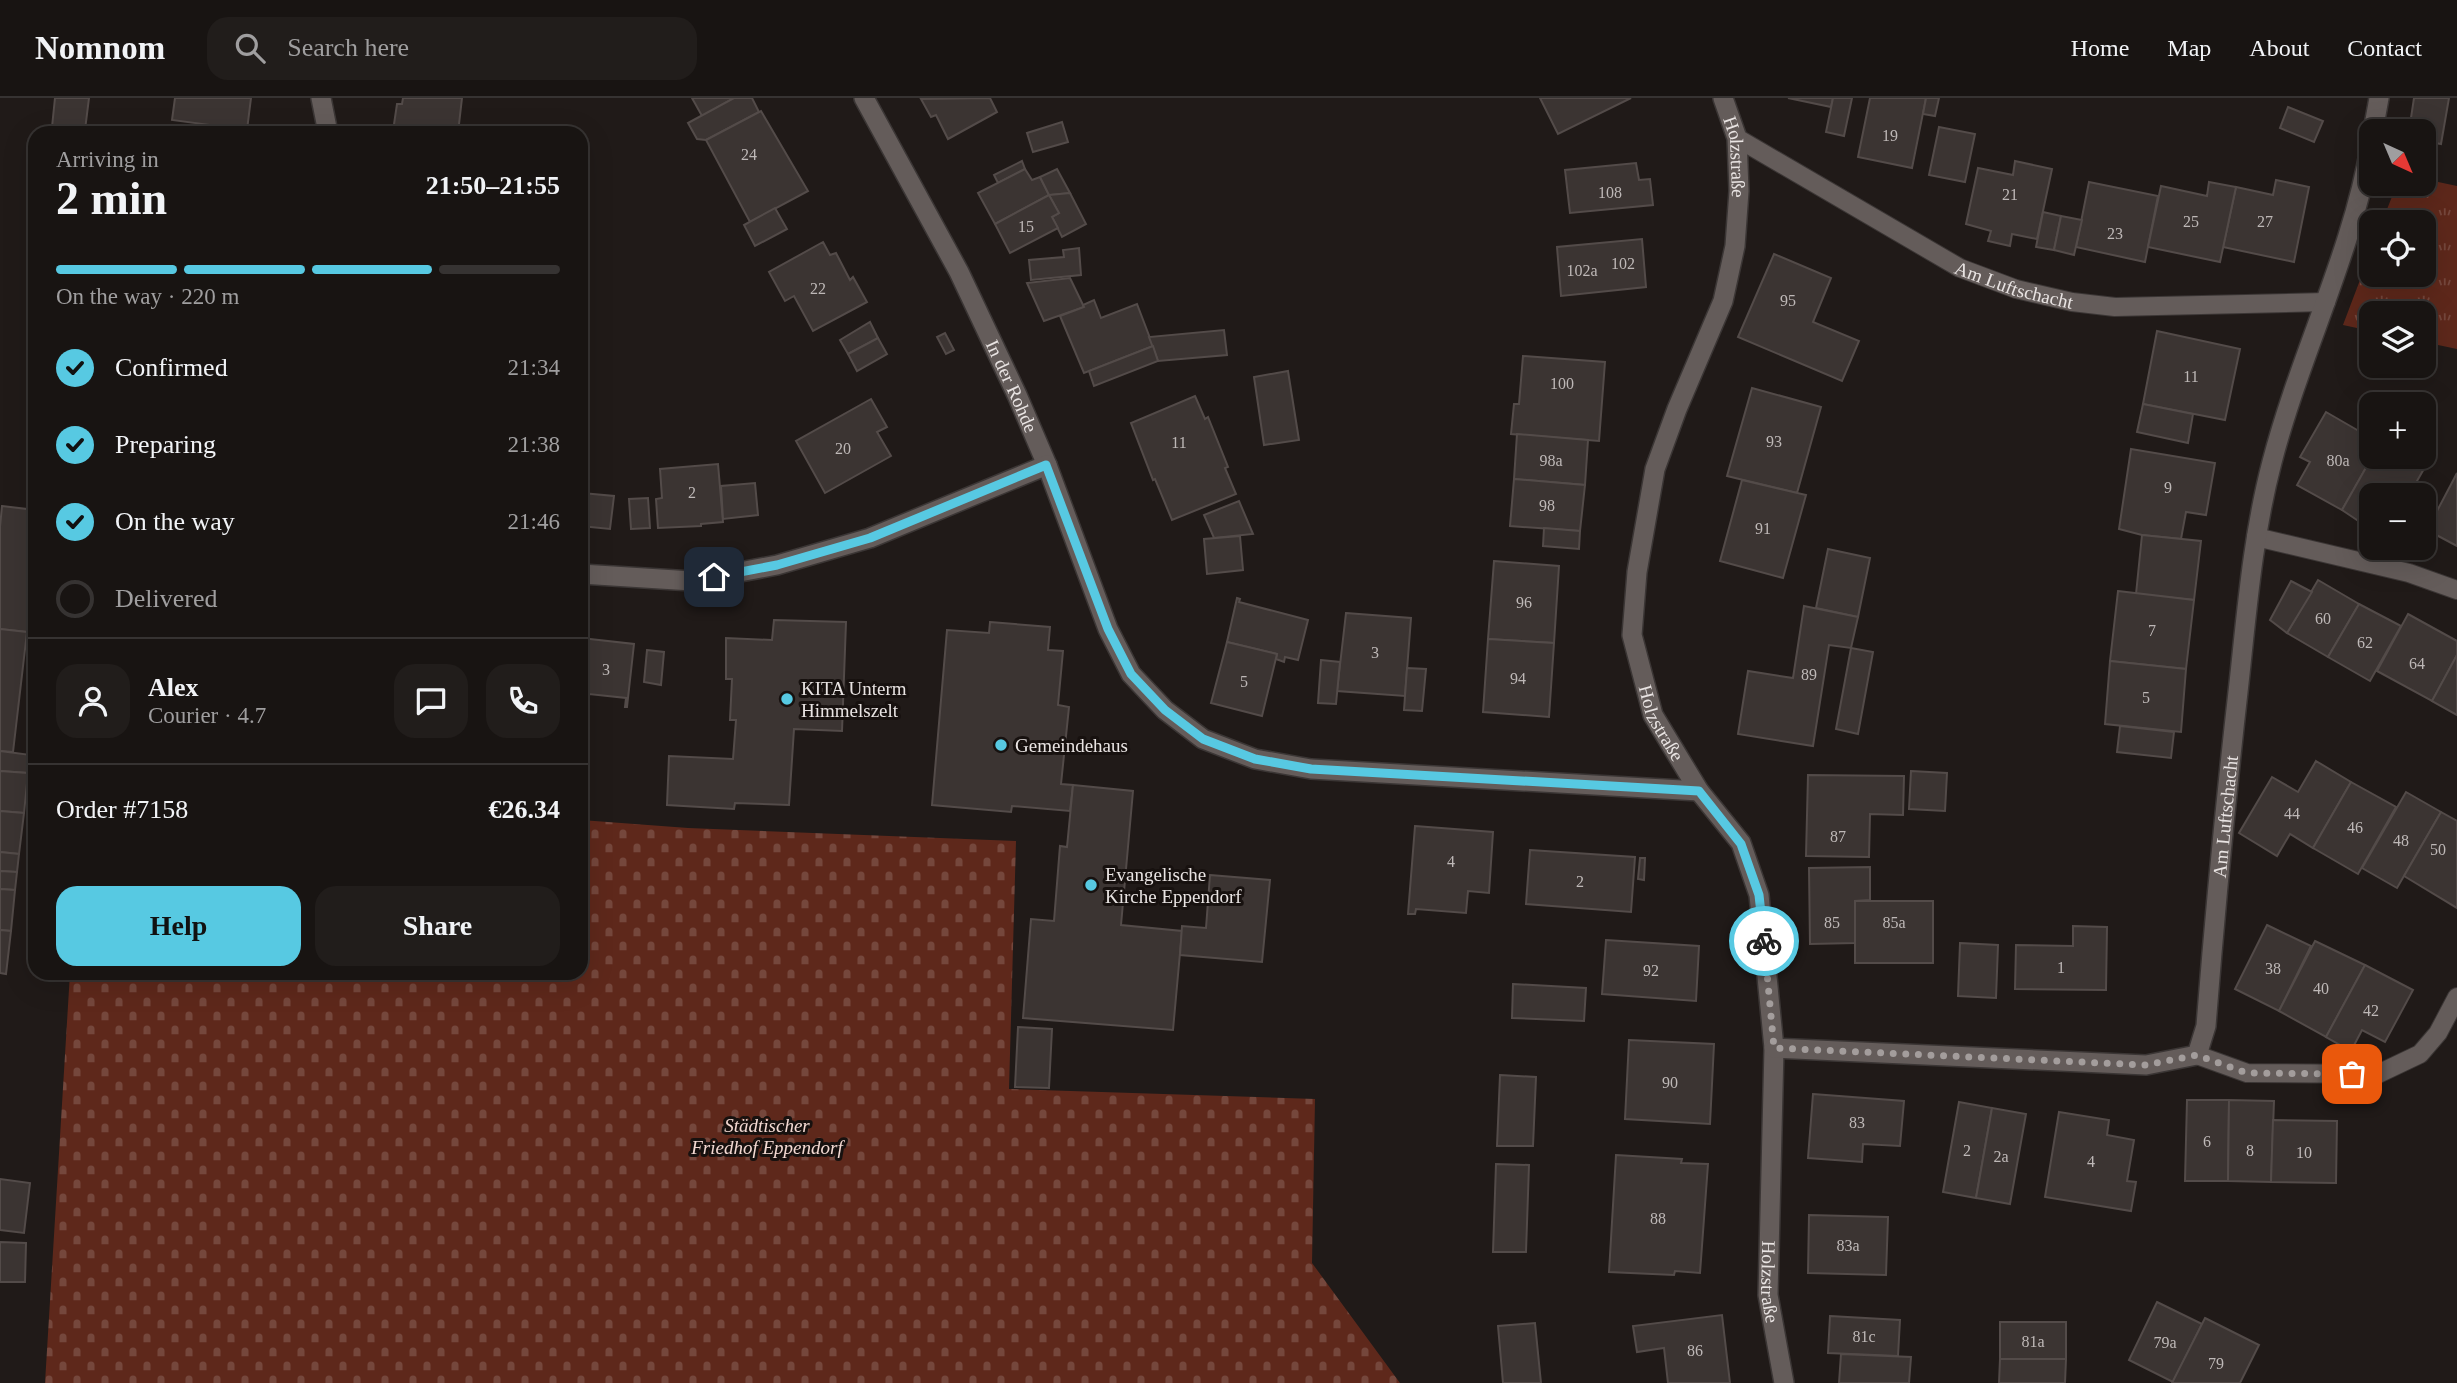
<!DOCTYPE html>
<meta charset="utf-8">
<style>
body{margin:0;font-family:"Times New Roman",serif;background:#211d1b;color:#f1f3f6;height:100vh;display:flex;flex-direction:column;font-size:26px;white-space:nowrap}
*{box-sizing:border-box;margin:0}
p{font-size:23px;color:#9f9e9f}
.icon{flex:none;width:38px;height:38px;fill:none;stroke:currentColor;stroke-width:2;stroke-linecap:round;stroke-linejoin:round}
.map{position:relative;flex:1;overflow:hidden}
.details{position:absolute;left:28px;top:28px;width:560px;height:854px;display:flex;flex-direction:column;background:#181412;border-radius:21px;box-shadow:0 7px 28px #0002,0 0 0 2px #363332}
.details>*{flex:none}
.needle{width:46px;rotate:136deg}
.tools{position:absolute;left:2359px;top:21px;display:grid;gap:14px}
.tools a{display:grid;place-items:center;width:77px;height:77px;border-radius:14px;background:#181412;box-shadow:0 7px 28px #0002,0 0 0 2px #363332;font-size:35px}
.pin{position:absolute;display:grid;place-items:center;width:60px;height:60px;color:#fff;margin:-30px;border-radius:14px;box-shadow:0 4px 10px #0006}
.courier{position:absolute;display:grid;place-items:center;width:70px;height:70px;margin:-35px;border:5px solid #57c9e2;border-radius:50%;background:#fff;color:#222;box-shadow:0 2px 9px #0007}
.summary em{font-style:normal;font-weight:800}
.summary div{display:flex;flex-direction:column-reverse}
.summary{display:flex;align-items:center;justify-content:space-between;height:119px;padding:0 28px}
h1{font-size:46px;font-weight:800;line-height:52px}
.bar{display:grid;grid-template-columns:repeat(4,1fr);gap:10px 7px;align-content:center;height:84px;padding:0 28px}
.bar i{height:9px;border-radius:5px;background:#363332}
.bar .on{background:#57c9e2}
.bar p{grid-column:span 4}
.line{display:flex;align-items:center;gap:18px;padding:0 28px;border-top:2px solid #363332}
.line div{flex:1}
.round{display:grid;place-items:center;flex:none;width:74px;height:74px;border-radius:21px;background:#211d1b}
ol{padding:0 28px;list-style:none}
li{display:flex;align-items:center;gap:21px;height:77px}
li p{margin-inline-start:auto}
li .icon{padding:7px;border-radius:50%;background:#57c9e2;color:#111;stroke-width:4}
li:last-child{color:#9f9e9f}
li i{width:38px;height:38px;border:4px solid #363332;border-radius:50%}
.cta{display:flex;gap:14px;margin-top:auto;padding:14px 28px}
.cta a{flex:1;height:80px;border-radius:21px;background:#57c9e2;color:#111;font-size:28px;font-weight:800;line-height:80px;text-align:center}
.cta a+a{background:#211d1b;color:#f1f3f6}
header{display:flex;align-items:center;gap:42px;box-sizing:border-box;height:98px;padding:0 35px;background:#181412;border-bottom:2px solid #363332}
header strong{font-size:33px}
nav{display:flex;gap:38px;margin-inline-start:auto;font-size:24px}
.search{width:490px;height:63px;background:#211d1b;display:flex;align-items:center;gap:18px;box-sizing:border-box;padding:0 24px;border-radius:21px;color:#9f9e9f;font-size:26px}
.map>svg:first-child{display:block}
</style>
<header>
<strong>Nomnom</strong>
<div class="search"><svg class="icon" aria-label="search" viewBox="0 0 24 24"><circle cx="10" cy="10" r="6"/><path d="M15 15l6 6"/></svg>Search here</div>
<nav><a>Home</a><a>Map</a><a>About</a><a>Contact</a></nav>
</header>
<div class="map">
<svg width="2457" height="1285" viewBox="0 0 2457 1285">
<defs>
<pattern id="grass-tufts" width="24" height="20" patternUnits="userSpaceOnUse" patternTransform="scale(1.75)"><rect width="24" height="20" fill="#5e281b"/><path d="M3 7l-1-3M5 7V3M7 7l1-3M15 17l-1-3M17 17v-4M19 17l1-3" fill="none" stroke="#75473c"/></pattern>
<pattern id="cemetery-stones" width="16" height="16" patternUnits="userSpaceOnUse" patternTransform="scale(1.75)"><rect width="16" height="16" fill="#5e281b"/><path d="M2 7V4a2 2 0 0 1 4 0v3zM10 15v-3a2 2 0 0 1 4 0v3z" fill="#75473c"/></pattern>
</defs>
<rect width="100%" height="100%" fill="#201a18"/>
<path fill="url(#grass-tufts)" d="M2424 81 2457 88V251L2424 244V215H2371V233L2343 227 2371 153V177H2424V124H2382L2397 86H2424Z"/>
<path fill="url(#cemetery-stones)" d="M581 722 688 730 1016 743 1009 991 1315 1001 1312 1165 1400 1285H45L70 875H581Z"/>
<g fill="#3b3432" stroke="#534b49" stroke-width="2">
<path d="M55 0H89L85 32 52 29Z"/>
<path d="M175 0H251L247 32 172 22Z"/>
<path d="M403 0H462L458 35 393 33 397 6H402Z"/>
<path d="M692 0H734L702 18Z"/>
<path d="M734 0H752L759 14 706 42 697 41 688 25Z"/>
<path d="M990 0 997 14 948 41 936 17 931 19 921 1Z"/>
<path d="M1540 0H1631L1558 36Z"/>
<path d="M1788 0H1833L1831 9Z"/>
<path d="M1833 0H1852L1844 38 1826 34Z"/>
<path d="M1870 0H1926L1912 70 1858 59Z"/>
<path d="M1926 0H1939L1935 18 1923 16Z"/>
<path d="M2414 0H2449L2441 46 2424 43V33H2409Z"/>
<path d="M2288 9 2323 23 2314 44 2280 30Z"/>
<path d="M761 13 808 93 750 124 706 42Z"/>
<path d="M1062 24 1068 44 1033 54 1027 35Z"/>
<path d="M1939 29 1975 36 1965 84 1929 77Z"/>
<path d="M151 31 181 35H151Z"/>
<path d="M1022 63 1025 71 998 85 994 77Z"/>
<path d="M2015 63 2052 71 2037 141 2012 136 2010 148 1988 143 1991 133 1966 126 1978 70 2013 77Z"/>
<path d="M1636 65 1639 82 1650 81 1653 107 1570 115 1565 72Z"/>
<path d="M1025 71 1032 82 1040 79 1049 97 995 126 978 95Z"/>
<path d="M1057 71 1070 95 1049 97 1040 79Z"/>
<path d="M2276 82 2309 89 2294 164 2223 149 2236 89 2273 97Z"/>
<path d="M2089 84 2158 98 2145 164 2076 149Z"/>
<path d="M2209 84 2236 89 2220 164 2148 149 2161 88 2207 98Z"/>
<path d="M1070 95 1086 126 1062 139 1052 119 1059 115 1049 97Z"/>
<path d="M1049 97 1059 115 1052 119 1058 130 1010 155 995 126Z"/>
<path d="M775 110 787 131 755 148 744 127Z"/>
<path d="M2043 114 2061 118 2054 152 2036 149Z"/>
<path d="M2061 118 2082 122 2074 157 2054 152Z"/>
<path d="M35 127V165H31Z"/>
<path d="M1642 141 1646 189 1561 198 1557 149Z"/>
<path d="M823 144 830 157 836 155 850 182 853 179 867 204 813 233 794 198 785 203 769 174Z"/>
<path d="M1079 150 1081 177 1031 182 1029 162 1064 159 1063 152Z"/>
<path d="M1774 156 1831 180 1813 224 1859 243 1842 283 1738 239Z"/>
<path d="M1070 180 1084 209 1044 223 1027 185Z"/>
<path d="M1094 202 1101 220 1137 206 1153 248 1084 275 1060 218 1084 209 1083 207Z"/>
<path d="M870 224 878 240 848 256 840 242Z"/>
<path d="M1224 232 1227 257 1158 263 1149 239Z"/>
<path d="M2157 233 2240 251 2225 322 2143 306Z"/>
<path d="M945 235 954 252 946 256 937 239Z"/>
<path d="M878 240 887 256 857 273 848 256Z"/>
<path d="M1153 248 1158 263 1094 288 1089 273Z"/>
<path d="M1523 258 1605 264 1599 343 1511 336 1514 306H1519Z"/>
<path d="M1288 273 1299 342 1264 347 1254 279Z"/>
<path d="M1752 290 1821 309 1797 395 1727 378Z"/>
<path d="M1195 298 1205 321 1208 319 1228 369 1225 370 1236 396 1172 422 1155 381 1153 382 1131 325Z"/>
<path d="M871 301 887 329 877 334 891 358 825 395 796 343Z"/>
<path d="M2143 306 2193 316 2188 345 2137 334Z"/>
<path d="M2326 314 2371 340 2372 359 2342 412 2297 387 2310 364 2300 359Z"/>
<path d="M1517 336 1588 342 1585 387 1514 381Z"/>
<path d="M2131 351 2215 365 2206 417 2186 414 2181 441 2142 437 2119 431Z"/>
<path d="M2372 359H2424L2429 362 2409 397H2371V426L2369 430 2342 412Z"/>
<path d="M718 366 723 424 701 426V428L658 430 656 401 662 400 660 371Z"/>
<path d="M2457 375V448L2427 432Z"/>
<path d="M1514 381 1585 387 1580 433 1510 428Z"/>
<path d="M1742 382 1806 397 1783 480 1720 463Z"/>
<path d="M755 385 758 417 723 421 721 388Z"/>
<path d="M582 395 614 398 610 431 581 428Z"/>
<path d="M648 400 650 430 631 431 629 401Z"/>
<path d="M1239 403 1253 436 1214 440 1204 417Z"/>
<path d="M2 408 35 412V461L27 534 0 531V429Z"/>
<path d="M1544 430 1580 433 1579 451 1543 448Z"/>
<path d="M2142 437 2201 443 2194 502 2136 496Z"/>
<path d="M1240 438 1243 472 1207 476 1204 441Z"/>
<path d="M1828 451 1870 460 1858 519 1816 510Z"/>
<path d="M1494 463 1559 468 1554 545 1488 541Z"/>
<path d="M2318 482 2359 506 2328 559 2287 535Z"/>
<path d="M2291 483 2312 494 2287 535 2270 522Z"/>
<path d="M2118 493 2194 502 2186 571 2110 563Z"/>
<path d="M1237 500 1240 501 1239 504 1308 522 1298 562 1285 559 1284 564 1276 561 1277 556 1227 544Z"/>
<path d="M2359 506 2401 528 2370 583 2328 559Z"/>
<path d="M1804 508 1858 519 1851 550 1829 547 1813 648 1738 636 1748 573 1793 580Z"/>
<path d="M1346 515 1411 520 1405 598 1337 593Z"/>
<path d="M2408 516 2457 543V557L2432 603 2377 573Z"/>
<path d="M774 522 846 524 842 633 794 631 789 707 735 705 734 711 667 707 669 658 733 661 736 622H730L732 581H726V540L772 542Z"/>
<path d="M990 524 1050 529 1048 552 1063 553 1058 607 1069 609 1061 686 1073 687 1070 713 1012 708 1011 714 932 707 947 532 989 535Z"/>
<path d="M0 531 27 534 13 654 0 653Z"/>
<path d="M581 540 634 546 627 609H625L626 600 589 596 588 605 581 604Z"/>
<path d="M1488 541 1554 545 1549 619 1483 614Z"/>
<path d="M1227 544 1277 556 1262 618 1211 605Z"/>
<path d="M1851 550 1873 554 1858 636 1836 631Z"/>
<path d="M647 552 664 554 661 587 644 584Z"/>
<path d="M2457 557V617L2432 603Z"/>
<path d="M1321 562 1340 564 1336 606 1318 605Z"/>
<path d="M2110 563 2186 571 2181 634 2105 626Z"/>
<path d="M1407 570 1426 571 1422 613 1404 612Z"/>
<path d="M2120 628 2174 634 2171 660 2117 654Z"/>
<path d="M0 653 31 657 28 675 0 673Z"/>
<path d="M2316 663 2351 684 2313 750 2290 736 2277 758 2239 735 2272 679 2298 694Z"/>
<path d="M0 673 28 675 24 715 0 713Z"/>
<path d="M1911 673 1947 675 1945 713 1909 711Z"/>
<path d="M1808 677 1904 678 1903 717 1870 716 1869 759 1806 758Z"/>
<path d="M2351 684 2396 709 2358 776 2313 750Z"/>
<path d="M1073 687 1133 693 1121 827 1182 833 1173 932 1023 920 1031 821 1054 823 1060 748 1067 749Z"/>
<path d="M2406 694 2441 714 2397 790 2362 770Z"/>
<path d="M0 713 24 715 19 756 0 754Z"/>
<path d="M2441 714 2457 723V810L2404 778Z"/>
<path d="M1415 728 1493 734 1489 795 1468 793 1466 815 1416 811 1415 816H1408Z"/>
<path d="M1530 752 1635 759 1631 814 1526 806Z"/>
<path d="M0 754 19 756 17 774 0 773Z"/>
<path d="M1640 760H1645L1644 782 1638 781Z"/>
<path d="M1870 769V802L1855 803V845L1810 846 1809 770Z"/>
<path d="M0 773 17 774 15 792 0 791Z"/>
<path d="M1210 777 1270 782 1262 864 1180 857 1182 828 1206 830Z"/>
<path d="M0 791 15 792 11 833 0 832Z"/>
<rect x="1855" y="803" width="78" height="62"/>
<path d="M2267 827 2311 848 2279 913 2235 891Z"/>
<path d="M2073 828 2107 829 2106 892 2015 891 2016 847 2073 848Z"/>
<path d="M0 832 11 833 6 876 0 875Z"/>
<path d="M1606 842 1699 848 1696 903 1602 896Z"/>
<path d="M2315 843 2365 867 2326 939 2279 913Z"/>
<path d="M1960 845 1998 847 1996 900 1958 898Z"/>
<path d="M2365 867 2413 892 2385 944 2362 932 2351 953 2326 939Z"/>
<path d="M1513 886 1586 890 1584 923 1512 920Z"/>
<path d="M1018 929 1052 931 1049 990 1015 989Z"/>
<path d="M1629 942 1714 946 1710 1026 1625 1021Z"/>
<path d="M1500 977 1536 979 1533 1048H1497Z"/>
<path d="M1813 996 1904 1003 1900 1048 1863 1046 1862 1064 1808 1060Z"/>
<path d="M2187 1002H2229L2228 1083H2185Z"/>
<path d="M2229 1002 2274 1003 2271 1084 2228 1083Z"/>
<path d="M1959 1004 1992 1010 1976 1100 1943 1094Z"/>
<path d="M1992 1010 2026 1016 2010 1106 1976 1100Z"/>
<path d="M2059 1014 2109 1022 2107 1037 2134 1042 2127 1083 2136 1084 2131 1113 2045 1099Z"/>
<path d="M2273 1022 2337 1023 2336 1085 2271 1084Z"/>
<path d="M1616 1057 1682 1061 1681 1065 1708 1066 1700 1175 1675 1173 1674 1177 1609 1174Z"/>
<path d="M1496 1066 1529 1067 1526 1154H1493Z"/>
<path d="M0 1081 30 1085 24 1135 0 1132Z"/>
<path d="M1809 1117 1888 1119 1886 1177 1808 1175Z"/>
<path d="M0 1144 26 1145 25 1184H0Z"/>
<path d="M2157 1204 2202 1226 2173 1284 2129 1262Z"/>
<path d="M1722 1217 1730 1285H1668L1664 1250 1637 1254 1633 1228Z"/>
<path d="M1830 1218 1900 1222 1898 1258 1828 1255Z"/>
<path d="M2205 1220 2259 1247 2240 1285H2172Z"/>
<rect x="2000" y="1224" width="66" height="37"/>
<path d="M1535 1225 1541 1285H1503L1498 1228Z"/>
<path d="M1841 1256 1911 1259 1909 1285H1839Z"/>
<path d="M2000 1261H2066L2065 1285H1999Z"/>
</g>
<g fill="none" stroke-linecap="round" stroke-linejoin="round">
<defs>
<g id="service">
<path id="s1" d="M1737 40 1960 170 2016 191 2072 204 2115 209 2326 204"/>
<path d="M2256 439 2409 475 2457 492"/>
<path d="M2197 957 2247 975 2378 976 2420 956 2438 935 2457 899"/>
</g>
<g id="minor">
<path d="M321 0 328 35"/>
<path id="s2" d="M864 0 959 174 1017 297 1047 367 1108 531 1131 576 1165 612 1203 641 1255 661 1311 671 1699 693"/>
<path id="s3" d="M1723 0 1737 40 1739 93 1735 148 1723 203 1677 311 1655 371 1637 474 1632 537 1653 617 1699 693 1741 745 1759 797 1774 950 1768 1197 1784 1285"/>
<path d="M2373 33 2379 0"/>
<path d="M581 476 692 483 777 467 870 440 1047 367"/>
<path id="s4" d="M1774 950 2146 967 2197 957 2206 928C2215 813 2226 699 2239 585 2247 511 2253 436 2272 364 2300 256 2352 156 2371 45"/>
</g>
</defs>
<use href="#service" stroke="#3b3635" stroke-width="20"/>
<use href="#minor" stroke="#3b3635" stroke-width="22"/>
<use href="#service" stroke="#645c5a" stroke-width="18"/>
<use href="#minor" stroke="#645c5a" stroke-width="19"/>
</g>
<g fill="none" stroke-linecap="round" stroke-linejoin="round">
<path stroke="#a39d9c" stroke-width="7" stroke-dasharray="0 12.6" d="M1764 843 1774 950 2146 967 2197 957 2247 975 2352 976"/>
<path stroke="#57c9e2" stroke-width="9" d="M714 479 777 467 870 440 1046 367 1108 531 1131 576 1165 612 1203 641 1255 661 1311 671 1699 693 1741 746 1759 797 1764 843"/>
</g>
<g fill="#57c9e2" stroke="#17110f" stroke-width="2.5">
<circle cx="787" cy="601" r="7"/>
<circle cx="1001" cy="647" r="7"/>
<circle cx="1091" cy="787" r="7"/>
</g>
<g text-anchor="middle" stroke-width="6" stroke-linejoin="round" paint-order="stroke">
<g font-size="16" fill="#beb8b7">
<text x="1890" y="43">19</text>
<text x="749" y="62">24</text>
<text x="1610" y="100">108</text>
<text x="2010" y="102">21</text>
<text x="2191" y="129">25</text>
<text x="2265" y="129">27</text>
<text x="1026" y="134">15</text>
<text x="2115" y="141">23</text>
<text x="1623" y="171">102</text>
<text x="1582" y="178">102a</text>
<text x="818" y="196">22</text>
<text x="1788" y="208">95</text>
<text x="2191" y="284">11</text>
<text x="1562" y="291">100</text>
<text x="1774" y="349">93</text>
<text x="1179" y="350">11</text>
<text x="843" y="356">20</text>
<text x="1551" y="368">98a</text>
<text x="2338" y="368">80a</text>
<text x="2168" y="395">9</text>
<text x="692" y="400">2</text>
<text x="1547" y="413">98</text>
<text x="1763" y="436">91</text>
<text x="1524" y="510">96</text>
<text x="2323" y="526">60</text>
<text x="2152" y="538">7</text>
<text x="2365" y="550">62</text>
<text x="1375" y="560">3</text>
<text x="2417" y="571">64</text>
<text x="606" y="577">3</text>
<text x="1809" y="582">89</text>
<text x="1518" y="586">94</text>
<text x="1244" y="589">5</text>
<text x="2146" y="605">5</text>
<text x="2292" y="721">44</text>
<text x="2355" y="735">46</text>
<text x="1838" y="744">87</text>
<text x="2401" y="748">48</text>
<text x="2438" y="757">50</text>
<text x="1451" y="769">4</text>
<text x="1580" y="789">2</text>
<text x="1832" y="830">85</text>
<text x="1894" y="830">85a</text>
<text x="2061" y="875">1</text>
<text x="2273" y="876">38</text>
<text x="1651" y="878">92</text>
<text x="2321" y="896">40</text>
<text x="2371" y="918">42</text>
<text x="1670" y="990">90</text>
<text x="1857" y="1030">83</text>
<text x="2207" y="1049">6</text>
<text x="1967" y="1058">2</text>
<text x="2250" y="1058">8</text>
<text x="2304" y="1060">10</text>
<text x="2001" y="1064">2a</text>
<text x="2091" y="1069">4</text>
<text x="1658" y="1126">88</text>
<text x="1848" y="1153">83a</text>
<text x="1864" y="1244">81c</text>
<text x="2033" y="1249">81a</text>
<text x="2165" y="1250">79a</text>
<text x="1695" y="1258">86</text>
<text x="2216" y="1271">79</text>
</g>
<g font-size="19" fill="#e9e4e3" stroke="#17110f">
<text dy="7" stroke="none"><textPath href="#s3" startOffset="61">Holzstraße</textPath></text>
<text dy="7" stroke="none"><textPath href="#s1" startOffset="315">Am Luftschacht</textPath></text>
<text dy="7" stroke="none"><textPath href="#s2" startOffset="324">In der Rohde</textPath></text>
<text dy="7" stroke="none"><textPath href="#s3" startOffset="649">Holzstraße</textPath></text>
<text dy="7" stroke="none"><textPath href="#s4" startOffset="665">Am Luftschacht</textPath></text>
<text dy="7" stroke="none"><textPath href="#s3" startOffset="1237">Holzstraße</textPath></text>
</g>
<g font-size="19" fill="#e9e4e3" stroke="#17110f" text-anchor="start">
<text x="801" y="597">KITA Unterm<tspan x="801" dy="22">Himmelszelt</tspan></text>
<text x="1015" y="654">Gemeindehaus</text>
<text x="1105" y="783">Evangelische<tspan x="1105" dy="22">Kirche Eppendorf</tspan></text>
</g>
<g font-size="19" font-style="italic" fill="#f3d9d2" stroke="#17110f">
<text x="767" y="1034">Städtischer<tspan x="767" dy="22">Friedhof Eppendorf</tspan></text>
</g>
</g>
</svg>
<div class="tools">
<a><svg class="needle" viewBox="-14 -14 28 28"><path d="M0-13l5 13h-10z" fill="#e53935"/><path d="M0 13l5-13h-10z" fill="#9f9e9f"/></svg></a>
<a><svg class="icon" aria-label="locate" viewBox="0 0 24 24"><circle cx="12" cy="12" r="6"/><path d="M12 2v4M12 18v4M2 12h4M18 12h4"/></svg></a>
<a><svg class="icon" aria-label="layers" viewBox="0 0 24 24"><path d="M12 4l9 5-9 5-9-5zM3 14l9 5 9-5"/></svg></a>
<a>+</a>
<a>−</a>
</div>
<div class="pin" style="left:2352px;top:976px;background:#ea580c"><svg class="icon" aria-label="bag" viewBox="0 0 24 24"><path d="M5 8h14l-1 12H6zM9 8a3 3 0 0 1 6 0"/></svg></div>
<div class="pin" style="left:714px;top:479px;background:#1f2937"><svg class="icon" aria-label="home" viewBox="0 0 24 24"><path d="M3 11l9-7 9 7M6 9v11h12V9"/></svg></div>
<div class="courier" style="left:1764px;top:843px"><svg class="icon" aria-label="bike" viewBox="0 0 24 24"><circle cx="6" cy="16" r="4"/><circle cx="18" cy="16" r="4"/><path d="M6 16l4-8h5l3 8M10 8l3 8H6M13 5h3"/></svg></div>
<section class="details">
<div class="summary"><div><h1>2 min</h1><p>Arriving in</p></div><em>21:50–21:55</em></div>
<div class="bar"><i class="on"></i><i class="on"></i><i class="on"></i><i></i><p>On the way · 220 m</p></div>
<ol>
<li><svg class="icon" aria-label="check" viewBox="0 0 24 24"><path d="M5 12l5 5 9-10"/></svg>Confirmed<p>21:34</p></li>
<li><svg class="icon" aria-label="check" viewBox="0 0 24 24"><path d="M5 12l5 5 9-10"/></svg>Preparing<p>21:38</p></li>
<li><svg class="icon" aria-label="check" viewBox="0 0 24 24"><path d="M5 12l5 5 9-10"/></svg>On the way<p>21:46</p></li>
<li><i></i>Delivered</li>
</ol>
<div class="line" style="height:126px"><a class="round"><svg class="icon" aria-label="person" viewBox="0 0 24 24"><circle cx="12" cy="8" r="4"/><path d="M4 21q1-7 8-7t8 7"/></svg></a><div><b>Alex</b><p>Courier · 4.7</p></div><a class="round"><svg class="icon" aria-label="chat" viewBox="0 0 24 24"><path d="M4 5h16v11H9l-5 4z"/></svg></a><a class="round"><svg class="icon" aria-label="phone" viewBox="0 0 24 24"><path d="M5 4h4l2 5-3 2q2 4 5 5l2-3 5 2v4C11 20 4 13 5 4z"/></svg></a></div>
<div class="line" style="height:91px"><div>Order #7158</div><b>€26.34</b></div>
<div class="cta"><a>Help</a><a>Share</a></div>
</section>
</div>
